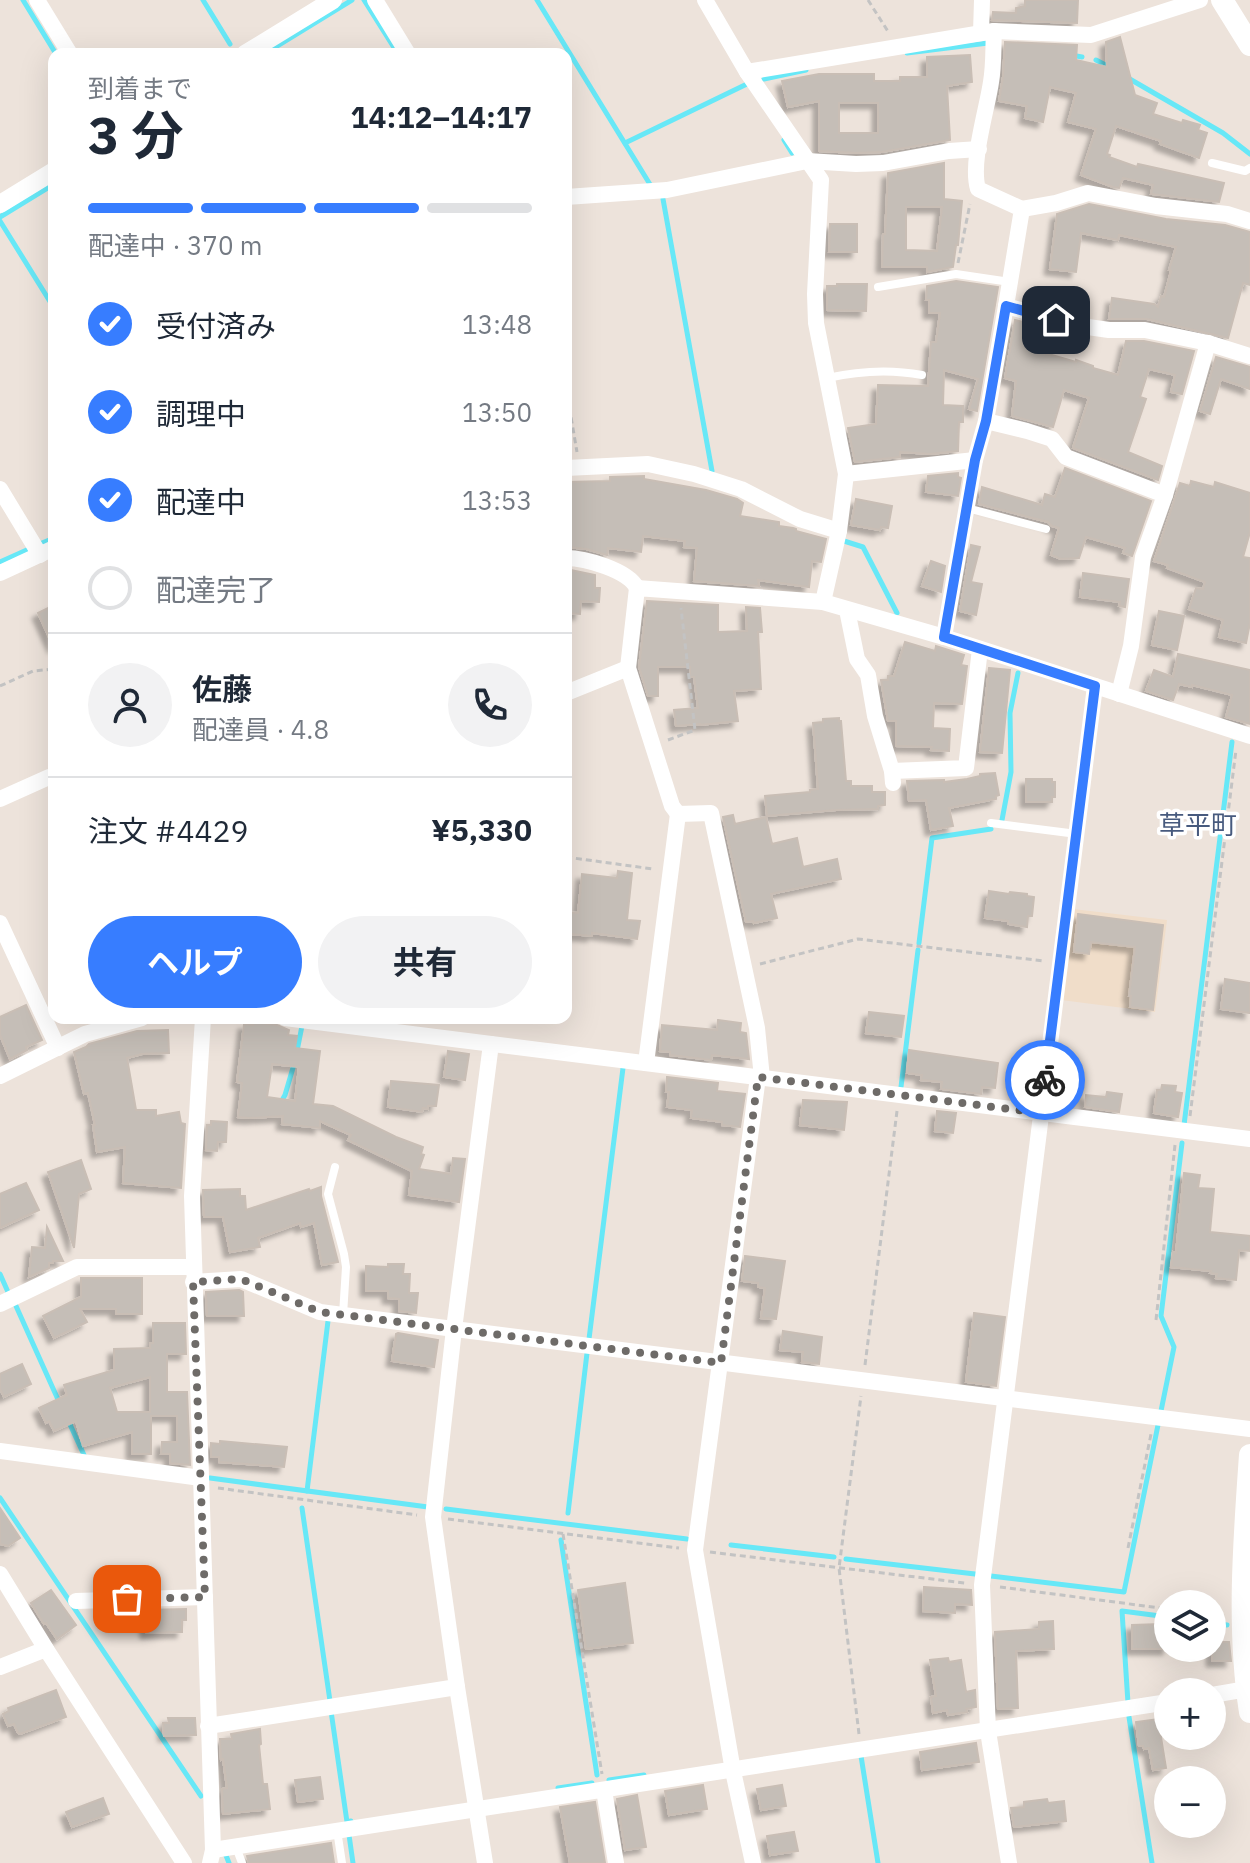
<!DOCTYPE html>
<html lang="ja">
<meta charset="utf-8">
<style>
body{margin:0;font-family:"IBM Plex Sans","Noto Sans JP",sans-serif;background:#f2f2f3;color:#1f2937;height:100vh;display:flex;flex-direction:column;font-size:30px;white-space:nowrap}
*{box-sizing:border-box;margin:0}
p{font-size:26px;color:#747a83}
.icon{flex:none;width:44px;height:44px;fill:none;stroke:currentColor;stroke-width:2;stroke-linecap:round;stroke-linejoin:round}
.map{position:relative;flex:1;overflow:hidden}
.panel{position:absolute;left:48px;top:48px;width:524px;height:976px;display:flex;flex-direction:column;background:#fff;border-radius:16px;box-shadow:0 8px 32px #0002}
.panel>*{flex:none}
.buttons{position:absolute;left:1154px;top:1590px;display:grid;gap:16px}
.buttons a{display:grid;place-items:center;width:72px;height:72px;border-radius:50%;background:#fff;box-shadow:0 8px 32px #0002;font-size:40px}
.pin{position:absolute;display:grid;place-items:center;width:68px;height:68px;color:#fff;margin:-34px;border-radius:16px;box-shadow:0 4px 12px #0006}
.courier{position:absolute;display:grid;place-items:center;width:80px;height:80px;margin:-40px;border:6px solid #377dff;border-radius:50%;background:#fff;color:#222;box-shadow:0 2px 10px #0007}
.overview em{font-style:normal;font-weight:700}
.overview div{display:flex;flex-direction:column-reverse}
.overview{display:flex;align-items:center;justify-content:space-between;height:136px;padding:0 40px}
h1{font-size:52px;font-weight:700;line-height:60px}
.bar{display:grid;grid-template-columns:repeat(4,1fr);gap:12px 8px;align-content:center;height:96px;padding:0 40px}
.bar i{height:10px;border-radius:6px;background:#e0e1e3}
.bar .current{background:#377dff}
.bar p{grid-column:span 4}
.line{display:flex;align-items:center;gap:20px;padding:0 40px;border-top:2px solid #e0e1e3}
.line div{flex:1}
.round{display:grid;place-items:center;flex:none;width:84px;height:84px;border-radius:42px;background:#f2f2f3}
ol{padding:0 40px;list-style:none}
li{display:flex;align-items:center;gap:24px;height:88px}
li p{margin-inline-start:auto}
li .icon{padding:8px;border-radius:50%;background:#377dff;color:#fff;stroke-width:4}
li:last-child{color:#747a83}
li i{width:44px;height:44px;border:4px solid #e0e1e3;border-radius:50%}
.button{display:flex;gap:16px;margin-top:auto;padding:16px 40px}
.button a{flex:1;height:92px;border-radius:48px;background:#377dff;color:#fff;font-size:32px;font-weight:700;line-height:92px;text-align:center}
.button a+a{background:#f2f2f3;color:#1f2937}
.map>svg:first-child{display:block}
</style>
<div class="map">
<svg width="1250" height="1863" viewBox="0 0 1250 1863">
<defs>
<filter id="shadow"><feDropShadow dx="-5.5" dy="5.5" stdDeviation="2" flood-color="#0004"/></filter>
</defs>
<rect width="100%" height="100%" fill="#ede3db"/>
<path fill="#f0ddc9" d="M1073 909 1167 920 1155 1012 1061 1000Z"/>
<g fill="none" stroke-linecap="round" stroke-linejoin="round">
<g stroke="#67e8f7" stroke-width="5">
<path d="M23 0 56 54"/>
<path d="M203 0 230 44"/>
<path d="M364 0 398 54"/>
<path d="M537 0 651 186"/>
<path d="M907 53 988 43"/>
<path d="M264 54 352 0"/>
<path d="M1071 55 1082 57"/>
<path d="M1096 60 1113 69"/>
<path d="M1128 78 1223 133 1250 154"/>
<path d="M764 79 806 70"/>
<path d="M784 140 792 153"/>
<path d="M625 143 749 83"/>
<path d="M663 199 712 471"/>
<path d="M0 217 54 184"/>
<path d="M0 221 54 308"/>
<path d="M844 541 863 547 897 613"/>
<path d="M42 543 54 538"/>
<path d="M0 562 29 549"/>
<path d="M1002 820 1011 772 1010 713 1018 673"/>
<path d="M919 943 932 838 991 829"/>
<path d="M350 1018 377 1021"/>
<path d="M297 1051 302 1026"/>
<path d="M901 1087 918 950"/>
<path d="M280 1104 285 1095 295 1061"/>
<path d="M1184 1125 1232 742"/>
<path d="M0 1274 8 1292"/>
<path d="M16 1306 60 1404"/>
<path d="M589 1339 623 1068"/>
<path d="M1161 1411 1174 1347 1161 1316 1182 1143"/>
<path d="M68 1420 84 1455"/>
<path d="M210 1478 428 1507"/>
<path d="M307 1491 328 1321"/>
<path d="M0 1498 201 1796"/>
<path d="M302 1508 330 1701"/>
<path d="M446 1509 687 1539"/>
<path d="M568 1513 587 1353"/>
<path d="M561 1540 597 1775"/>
<path d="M731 1545 834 1557"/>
<path d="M846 1559 975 1574"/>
<path d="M991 1576 1124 1592 1158 1425"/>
<path d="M1212 1623 1227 1625"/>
<path d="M1128 1703 1122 1611 1168 1617"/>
<path d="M331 1711 347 1822 351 1821"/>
<path d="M1129 1717 1152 1863"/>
<path d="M861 1756 878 1863"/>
<path d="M609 1780 644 1775"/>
<path d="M558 1788 592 1783"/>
<path d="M349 1835 353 1863"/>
<path d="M225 1853 229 1863"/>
</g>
</g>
<g fill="#c5beb7" stroke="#c9beb5" stroke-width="2" fill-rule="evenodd" filter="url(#shadow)">
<path d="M1025 0H1078L1077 23 992 20 993 12 1016 13V8L1025 6Z"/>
<path d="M1120 37 1135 95 1157 103 1153 114 1182 123 1183 120 1200 125 1198 130 1207 133 1199 158 1160 144 1161 141 1116 126 1107 154 1110 155 1109 157 1137 167 1138 164 1224 183 1219 202 1151 194 1153 185 1123 178 1119 188 1113 187 1081 175 1096 129 1068 122 1076 93 1050 87 1043 122 1025 118 1027 106 999 101 1003 77 1005 42 1077 45 1076 60 1107 67 1106 42Z"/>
<path d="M970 55 972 82 947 86 950 140 882 152 856 153 819 151V101L788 107 782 81 819 74H874V81H900V77H927V57ZM839 103H878V133H839Z"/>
<path d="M944 163V199L962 201 958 245H956L953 267 927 272V267H882L883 234H885L888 173ZM906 207H942L937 251 906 250Z"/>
<path d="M1089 204 1166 219 1225 225 1250 232V285L1243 283 1228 338 1147 319H1109L1112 298 1154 304 1158 307 1161 296 1164 297 1171 271 1169 270 1176 247 1119 235 1118 240 1081 233 1076 272 1050 269 1057 214Z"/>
<path d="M830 224H857V252H829Z"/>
<path d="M956 281 998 287 977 411 969 409 978 379 944 370 943 405 963 406V422H959L958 451 930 454 900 452V457L855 462 848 428 876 424 878 385 928 386 931 342H936L940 313H929V300H926L927 286Z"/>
<path d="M837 284H867L866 311 827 310V286H837Z"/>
<path d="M1015 320 1050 329 1045 353 1076 362V360L1093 366V368L1118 375 1126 341H1144L1194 351 1182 394 1171 392 1175 375 1149 369 1140 397 1146 399 1128 452 1162 466 1158 480 1073 448 1089 398 1064 390 1053 427 1012 416 1016 381 1005 378Z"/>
<path d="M1216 357 1250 367V389L1221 379 1210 414 1200 411Z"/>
<path d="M1065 468 1151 501 1132 556 1123 553 1125 548 1086 537 1079 558 1061 559 1051 555 1059 528 1052 526 1048 522 979 504 982 487 1042 505 1045 494 1055 497Z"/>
<path d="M958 473V477L961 478 958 496 926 492 928 476Z"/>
<path d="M644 476V479L706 490 737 499 743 503 740 516 779 522V526L793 528 796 529V531L826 539 821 562 812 561 809 587 758 580 759 586 694 581 697 548 684 547 685 541 643 536 641 552 608 548 607 555 586 549 566 547V482L610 481V477Z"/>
<path d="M1191 481 1214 487 1215 482 1250 493V532L1243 557 1250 558V623L1246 643 1219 637 1223 620 1189 609 1196 588 1203 589 1205 582 1167 568 1168 565 1154 561 1180 483 1190 486Z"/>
<path d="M856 499 892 506 888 528 881 527 880 530 851 525Z"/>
<path d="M971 545 980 547 971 582 982 584 976 615 960 611Z"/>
<path d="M931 561 945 566 941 592 922 586Z"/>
<path d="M566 569 595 575V588H600L599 602 581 601 580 614 566 613 568 588H566Z"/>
<path d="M1083 573 1129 579 1125 607 1119 606 1120 602 1080 597Z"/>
<path d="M647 601 718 605V632L747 631 746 607 760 608 762 632H758L761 689 734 691 738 721 700 725V724L676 726 674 710 698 708 694 677H690V667H658V696H648L639 667Z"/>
<path d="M54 605V648L38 613Z"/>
<path d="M1159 611 1184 616 1177 650 1152 645Z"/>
<path d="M905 642 935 651 936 646 964 655 961 665 967 666 962 704 934 703 933 728 950 729 949 751 931 750 932 747 896 746V721H888L881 680H888V676H894Z"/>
<path d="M1178 654 1250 670V724L1226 717 1232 695 1192 685V687L1179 684 1173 700 1146 691 1154 670 1173 677Z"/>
<path d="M989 668 1010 670 1002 753 980 752Z"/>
<path d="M839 718V721H841L846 781H851V786H872V792H885V805L878 806V809L836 810 767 816 765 796 810 792V790L818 789 813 723 823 722V719Z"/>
<path d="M995 773 999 795 996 796V799L949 808 953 826 931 830 926 800 909 801 907 781 944 780V782L967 779 980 776V774Z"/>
<path d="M1026 779H1052V782H1055V797H1052V802H1026Z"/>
<path d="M733 815 735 824 766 817 772 844 797 838 803 867 837 859 841 879 771 894 777 918 754 923 753 921 746 922 723 817Z"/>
<path d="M618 871 632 873 627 920 640 921 637 939 592 933V936L570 934V929H566V912L578 913 582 874 617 878Z"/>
<path d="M989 891 1009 894 1010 892 1027 894V896L1034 897 1032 916H1028L1027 927 1008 924V921L985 918Z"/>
<path d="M1078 914 1163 925 1153 1010 1130 1007 1131 996H1129L1135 947 1091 942 1089 954 1074 952Z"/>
<path d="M1225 979 1250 983V1013L1221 1009Z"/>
<path d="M26 1005 42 1040 26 1047 27 1050 10 1059 0 1035V1017Z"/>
<path d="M869 1012 904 1016 901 1037 866 1033Z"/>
<path d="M718 1020 741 1023 740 1032 746 1033 749 1059 712 1055 711 1060 670 1055V1052L660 1051 662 1025 717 1030Z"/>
<path d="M253 1022 277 1025 289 1030 288 1035 297 1036 295 1048 320 1051 313 1104 333 1106 396 1137 423 1147 421 1154 424 1155 419 1169 451 1174 453 1158 465 1159 459 1202 409 1195 412 1171 348 1140 351 1135 320 1121V1128L282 1124 283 1116 250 1118 238 1117 242 1083 237 1082 244 1024 253 1025ZM272 1064 299 1067 295 1101 267 1097Z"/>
<path d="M168 1030 169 1053 142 1054 127 1058 136 1110H156V1116L179 1112 181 1123 185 1124 181 1188 123 1183 125 1147 97 1152 93 1125H95L88 1093 84 1094 74 1052 86 1047 89 1044 137 1031Z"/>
<path d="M909 1050 998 1063 995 1088 982 1087 981 1094 941 1089 942 1082 921 1080 922 1075 907 1073Z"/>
<path d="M448 1051 469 1054 465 1080 444 1077Z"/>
<path d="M667 1077 718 1083 717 1091 745 1094 740 1127 722 1125V1122L691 1118 692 1110 667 1107 669 1092H666Z"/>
<path d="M391 1081 439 1085 436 1106H428V1109L423 1108 422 1112 388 1107Z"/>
<path d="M1162 1085 1176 1086 1175 1092 1182 1093 1178 1117 1154 1113 1157 1090H1161Z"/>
<path d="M1107 1092 1122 1094 1119 1112 1085 1107 1086 1095 1106 1097Z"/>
<path d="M803 1100 847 1102 844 1130 800 1125Z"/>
<path d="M937 1111 956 1113 953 1133 935 1131Z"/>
<path d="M211 1121 227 1122 226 1142H218L217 1151 206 1150 207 1125H211Z"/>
<path d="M81 1160 91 1189 79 1194 74 1248 48 1172Z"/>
<path d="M1184 1173 1200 1175 1198 1188 1214 1189 1210 1232 1250 1236V1251L1239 1250 1236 1280 1216 1278 1217 1274 1210 1273 1211 1271 1171 1267 1173 1252 1176 1253Z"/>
<path d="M26 1183 39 1210 0 1228V1194Z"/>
<path d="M321 1187V1196L338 1262 322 1265 314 1223 301 1227 300 1223 258 1238 260 1247 230 1252 223 1217H204L203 1190 240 1189V1196H245L246 1210 309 1189 310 1191Z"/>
<path d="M47 1227 63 1261H53V1263H49V1268L29 1277 32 1247 45 1248Z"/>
<path d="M745 1256 785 1261 776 1319 761 1318 765 1288 758 1287V1283L742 1281Z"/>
<path d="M388 1264H404L403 1274H410L409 1293H418L416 1313 399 1311V1299L388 1298V1291H366V1266L388 1267Z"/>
<path d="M81 1278H142V1314H116V1309H80L87 1322 54 1338 43 1316 81 1297Z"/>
<path d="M239 1290 243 1292 244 1316H207L206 1292Z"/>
<path d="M974 1313 1005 1317 996 1386 966 1382Z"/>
<path d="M153 1323H185L186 1354H167V1392H187L190 1465 170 1463V1454H161L162 1442H177V1416H151V1454H132V1432L83 1446 76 1421 54 1431 49 1421 46 1423 39 1408 67 1395 64 1385 114 1370V1349L150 1348V1343H153ZM150 1377V1412H117L110 1388Z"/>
<path d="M783 1331 822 1337 819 1364 802 1362 803 1352 780 1350Z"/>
<path d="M398 1333 438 1340 434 1367 392 1361 396 1334Z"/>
<path d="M22 1364 31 1384 4 1397 0 1389V1374Z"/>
<path d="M220 1441 287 1447 284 1467 219 1462V1457H211V1443L220 1444Z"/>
<path d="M0 1508 20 1538 8 1546 0 1544Z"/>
<path d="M625 1583 633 1643 586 1649 578 1590Z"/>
<path d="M924 1587 971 1590 972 1605 955 1604V1613L923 1611Z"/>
<path d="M51 1590 76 1625 57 1639 46 1623 44 1624 31 1603Z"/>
<path d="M186 1609V1620H182V1632L146 1633 145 1610Z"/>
<path d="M1053 1621 1054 1649 1016 1651 1018 1708 998 1709 995 1632 1039 1629V1622Z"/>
<path d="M1161 1624V1626H1168V1649H1132V1625Z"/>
<path d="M1212 1642H1229L1231 1661H1212Z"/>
<path d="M948 1658 949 1662 961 1660 966 1692 975 1690 976 1707 966 1709 967 1712 948 1715 947 1710 933 1713 931 1697 936 1696 930 1660Z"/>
<path d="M56 1690 66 1717 20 1734 18 1733 14 1724 8 1726 3 1714 9 1711 8 1708Z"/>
<path d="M168 1718H195L196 1735 164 1736 163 1723H169Z"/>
<path d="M1158 1719 1166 1768 1153 1770 1149 1748 1144 1749 1143 1746H1139L1136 1722Z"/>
<path d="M260 1729 261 1744 259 1745 263 1784H267L270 1809 223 1814 222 1789 227 1788 223 1759 221 1760 220 1739H232L231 1734Z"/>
<path d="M976 1743 979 1762 922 1770 920 1752Z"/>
<path d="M320 1777 323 1799 298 1802 295 1780Z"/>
<path d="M703 1785 707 1809 669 1815 665 1791Z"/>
<path d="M782 1785 786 1806 761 1810 757 1789Z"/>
<path d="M637 1795 646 1847 625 1850 617 1799Z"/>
<path d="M103 1798 109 1814 72 1827 66 1812Z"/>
<path d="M1047 1799 1048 1803 1064 1801 1066 1821 1014 1827 1011 1808 1024 1807V1802Z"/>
<path d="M595 1802 605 1863H570L560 1807Z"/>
<path d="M794 1832 798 1851 770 1855 767 1836Z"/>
<path d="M331 1843 334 1863H249L247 1856Z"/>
</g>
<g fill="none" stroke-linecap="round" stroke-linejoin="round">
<g stroke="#c3c3c3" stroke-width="3" stroke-dasharray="6 4" stroke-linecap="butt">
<path d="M868 0 889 33"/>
<path d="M958 263 970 204"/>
<path d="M566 388 577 452"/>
<path d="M0 686 33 671 54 669"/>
<path d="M668 740 695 730 681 608"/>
<path d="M566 857 653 869"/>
<path d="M760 964 858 939 1044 961"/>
<path d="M1190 1116 1236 750"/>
<path d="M1156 1320 1175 1145"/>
<path d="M865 1365 897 1111"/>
<path d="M218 1488 417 1515"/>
<path d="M448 1519 679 1548"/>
<path d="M563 1534 602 1774"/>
<path d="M1128 1548 1151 1434"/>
<path d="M710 1552 965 1583"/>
<path d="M1000 1587 1168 1609"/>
<path d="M1212 1615 1224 1616"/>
<path d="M859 1734 839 1568 861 1396"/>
</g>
<g stroke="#fff" stroke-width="8">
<path d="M1212 163 1245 171 1250 168"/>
<path d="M878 287 956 274 1010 282"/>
<path d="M827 378C858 371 891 369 922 375"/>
<path d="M967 508 1046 529"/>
<path d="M991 823 1077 834"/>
<path d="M335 1167 328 1194 344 1254 346 1267 343 1315"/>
<path d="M337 1830 342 1863"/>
<path d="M236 1847 242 1863"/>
</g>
<g stroke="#fff" stroke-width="16">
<path d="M37 0 70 54"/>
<path d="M375 0 408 54"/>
<path d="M705 0 747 72 821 180 815 294 816 323 846 474 839 531 823 602"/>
<path d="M994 31C993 48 994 65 991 82 987 110 970 163 978 189L1022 209 1006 306 1081 326 1109 330H1145L1208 343 1250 356"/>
<path d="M981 33 982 0"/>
<path d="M747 72 994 31 1091 35 1200 0"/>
<path d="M566 197 667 190 807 161 856 164 883 163 949 151 979 149"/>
<path d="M1022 209 1056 203 1088 193 1156 206 1227 214 1250 221"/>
<path d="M986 421 1027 431 1052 439 1066 457 1165 495"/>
<path d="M566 468 648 464 694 474 741 489 800 519 839 531"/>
<path d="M846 474 975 460"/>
<path d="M0 489 40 555"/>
<path d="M566 558C585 558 628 570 637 588"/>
<path d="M0 573 54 548"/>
<path d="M847 610 857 659 868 675 875 716 892 771 893 783"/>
<path d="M944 637 975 460 986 421 1006 306"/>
<path d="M566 693 628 668"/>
<path d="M1119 694 1131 646 1143 557 1165 495 1208 343"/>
<path d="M892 771 966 768 980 649"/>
<path d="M0 799 49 777H54"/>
<path d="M0 923 58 1048"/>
<path d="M203 1018 192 1196 213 1850 210 1863"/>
<path d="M285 1018 1250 1139"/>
<path d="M646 1063 678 814"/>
<path d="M0 1076 85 1034 142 1018"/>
<path d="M762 1078 757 1028 711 813 678 814 672 806 628 668 637 588 823 602 944 637 1250 736"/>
<path d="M193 1282 241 1279 320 1312 343 1315 1250 1429"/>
<path d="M0 1304 77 1267H193"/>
<path d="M0 1451 201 1478"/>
<path d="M0 1574 46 1649 184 1863"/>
<path d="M76 1601 205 1597"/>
<path d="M0 1667 46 1649"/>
<path d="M1212 1695 1247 1689"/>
<path d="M208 1726 457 1687"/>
<path d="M604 1790 616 1863"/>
<path d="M213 1850 1168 1702"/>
<path d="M485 1863 457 1687 433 1517 454 1329 491 1044"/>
<path d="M753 1863 733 1771 695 1550 758 1077"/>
<path d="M1009 1863 988 1731 982 1585 1095 686"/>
</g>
<g stroke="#fff" stroke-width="18">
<path d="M245 54 333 0"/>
<path d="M0 204 54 171"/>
</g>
<g stroke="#fff" stroke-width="22">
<path d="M1222 0 1250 45"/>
<path d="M1250 1455C1244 1540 1237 1628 1250 1712"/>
</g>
</g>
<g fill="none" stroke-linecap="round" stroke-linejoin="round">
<path stroke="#6e6b68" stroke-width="8" stroke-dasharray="0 14.4" d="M127 1599 205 1597 193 1282 241 1279 320 1312 721 1363 758 1077 1041 1113 1045 1080"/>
<path stroke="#377dff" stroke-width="10" d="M1045 1080 1095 686 944 637 975 460 986 421 1006 306 1056 320"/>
</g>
<g text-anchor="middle" stroke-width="7" stroke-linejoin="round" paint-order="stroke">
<g font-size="26" fill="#475a7e" stroke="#fff">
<text x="1198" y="834">草平町</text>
</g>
</g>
</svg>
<div class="buttons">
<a><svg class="icon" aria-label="layers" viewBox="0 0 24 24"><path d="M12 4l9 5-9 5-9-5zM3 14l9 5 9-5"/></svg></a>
<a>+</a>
<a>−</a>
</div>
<div class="pin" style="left:127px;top:1599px;background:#ea580c"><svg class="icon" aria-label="bag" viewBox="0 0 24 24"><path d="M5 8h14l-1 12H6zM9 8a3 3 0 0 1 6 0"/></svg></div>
<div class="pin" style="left:1056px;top:320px;background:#1f2937"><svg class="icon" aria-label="home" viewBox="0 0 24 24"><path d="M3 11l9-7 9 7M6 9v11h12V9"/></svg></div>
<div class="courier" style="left:1045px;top:1080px"><svg class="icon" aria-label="bike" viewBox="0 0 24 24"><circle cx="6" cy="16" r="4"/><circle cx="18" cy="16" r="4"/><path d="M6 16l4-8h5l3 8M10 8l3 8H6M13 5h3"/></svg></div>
<section class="panel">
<div class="overview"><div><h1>3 分</h1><p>到着まで</p></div><em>14:12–14:17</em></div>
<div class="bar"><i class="current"></i><i class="current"></i><i class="current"></i><i></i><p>配達中 · 370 m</p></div>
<ol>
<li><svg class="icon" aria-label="check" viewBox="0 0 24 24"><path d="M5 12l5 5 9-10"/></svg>受付済み<p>13:48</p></li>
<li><svg class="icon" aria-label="check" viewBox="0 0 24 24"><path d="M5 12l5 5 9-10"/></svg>調理中<p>13:50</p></li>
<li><svg class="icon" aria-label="check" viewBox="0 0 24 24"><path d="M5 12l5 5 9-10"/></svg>配達中<p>13:53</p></li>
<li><i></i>配達完了</li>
</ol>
<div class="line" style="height:144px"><a class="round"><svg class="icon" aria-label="person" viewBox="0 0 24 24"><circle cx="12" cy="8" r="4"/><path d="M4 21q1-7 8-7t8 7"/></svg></a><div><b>佐藤</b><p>配達員 · 4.8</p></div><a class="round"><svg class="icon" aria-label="phone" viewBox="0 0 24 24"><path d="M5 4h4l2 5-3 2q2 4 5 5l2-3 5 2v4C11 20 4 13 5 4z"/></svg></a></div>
<div class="line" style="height:104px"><div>注文 #4429</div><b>¥5,330</b></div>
<div class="button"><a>ヘルプ</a><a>共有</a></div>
</section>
</div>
